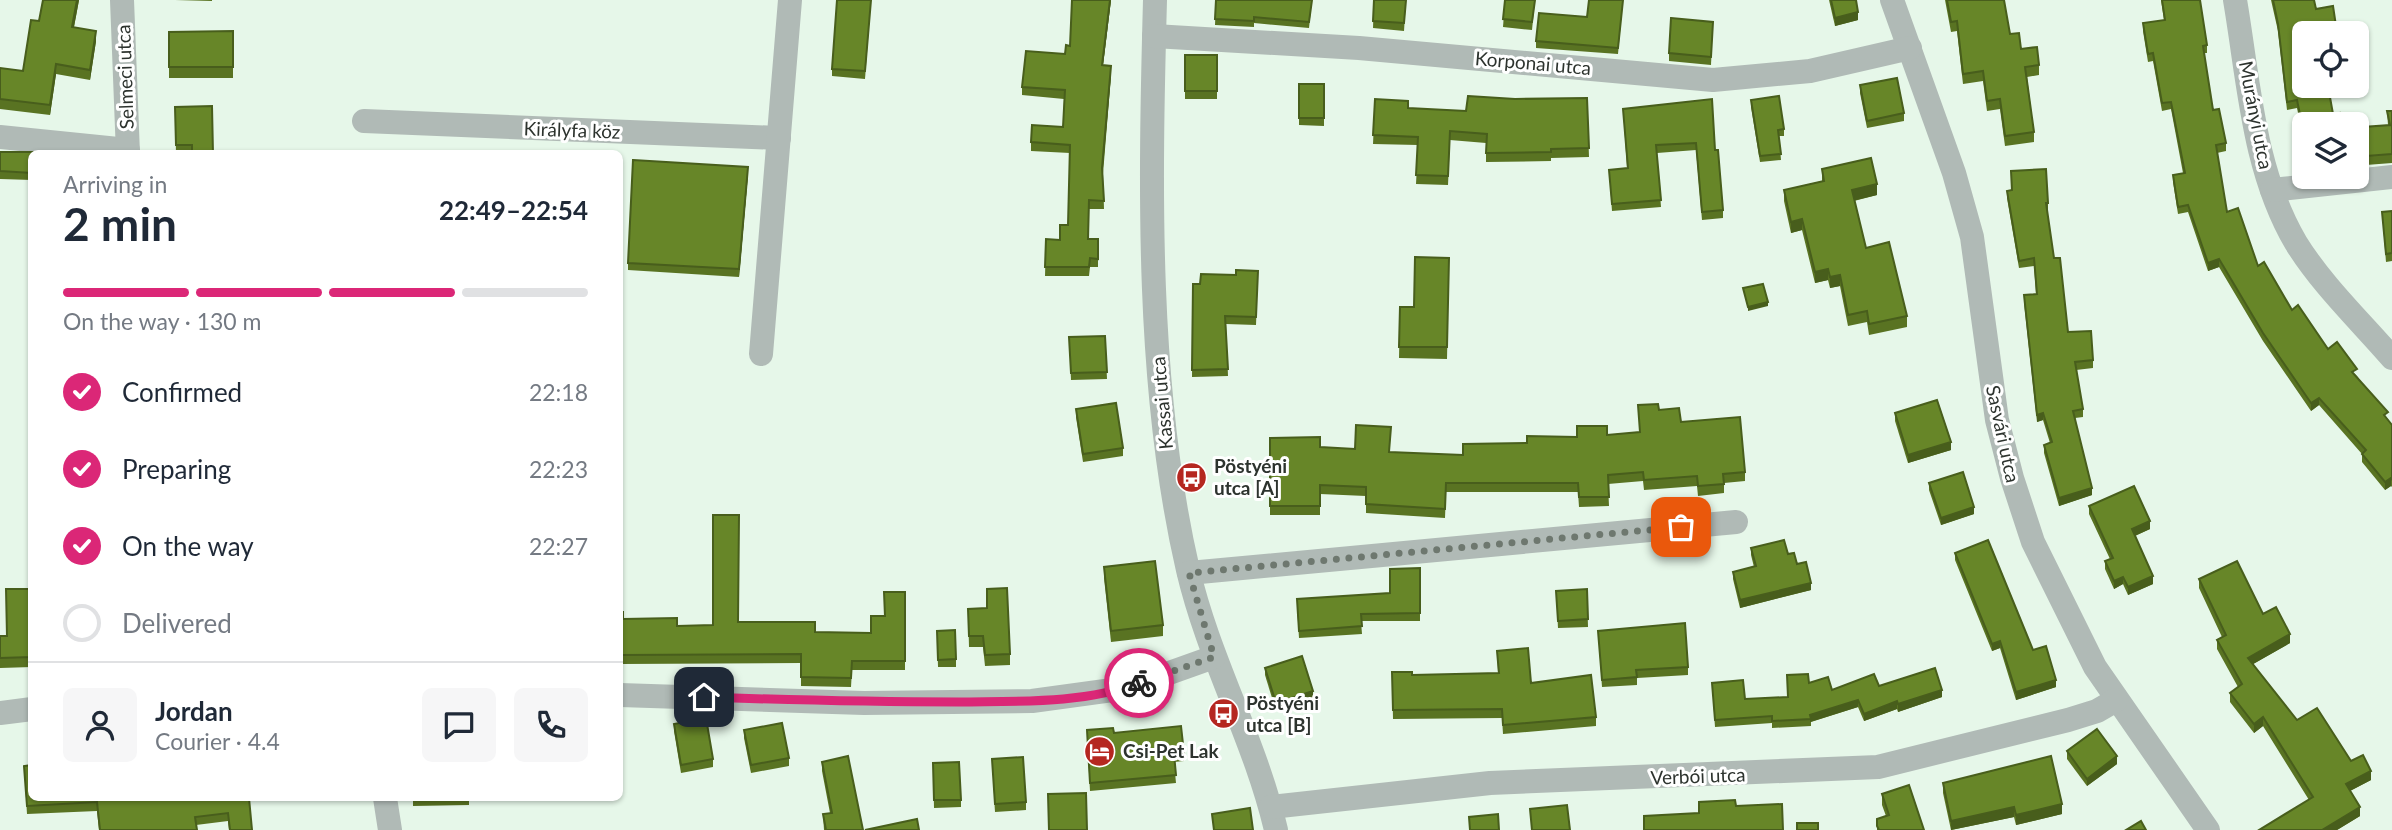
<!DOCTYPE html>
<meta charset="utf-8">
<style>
body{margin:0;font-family:Lato,sans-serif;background:#f6f6f7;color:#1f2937;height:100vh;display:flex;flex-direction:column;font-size:26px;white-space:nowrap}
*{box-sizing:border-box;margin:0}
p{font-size:23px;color:#747a83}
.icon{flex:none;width:38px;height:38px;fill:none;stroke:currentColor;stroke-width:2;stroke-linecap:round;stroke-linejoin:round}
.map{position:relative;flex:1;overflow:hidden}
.details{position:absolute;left:28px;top:150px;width:595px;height:651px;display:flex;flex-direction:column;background:#fff;border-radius:10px;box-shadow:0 2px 5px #0004}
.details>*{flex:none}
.buttons{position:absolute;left:2292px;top:21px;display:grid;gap:14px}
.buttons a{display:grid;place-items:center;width:77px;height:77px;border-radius:10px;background:#fff;box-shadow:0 2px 5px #0004;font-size:35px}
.pin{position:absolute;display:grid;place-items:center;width:60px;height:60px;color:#fff;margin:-30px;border-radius:14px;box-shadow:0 4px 10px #0006}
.courier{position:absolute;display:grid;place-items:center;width:70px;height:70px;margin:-35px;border:5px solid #db2777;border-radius:50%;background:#fff;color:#222;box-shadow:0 2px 9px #0007}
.headline em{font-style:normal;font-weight:700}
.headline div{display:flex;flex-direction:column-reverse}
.headline{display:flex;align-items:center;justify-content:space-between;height:119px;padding:0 35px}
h1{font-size:46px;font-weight:700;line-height:52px}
.bar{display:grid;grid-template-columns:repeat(4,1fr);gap:10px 7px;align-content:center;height:84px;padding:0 35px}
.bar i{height:9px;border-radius:5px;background:#e0e1e3}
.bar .current{background:#db2777}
.bar p{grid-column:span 4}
.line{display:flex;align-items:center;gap:18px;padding:0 35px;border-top:2px solid #e0e1e3}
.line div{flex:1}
.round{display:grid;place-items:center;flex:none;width:74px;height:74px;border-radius:10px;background:#f6f6f7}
ol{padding:0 35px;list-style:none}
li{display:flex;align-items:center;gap:21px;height:77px}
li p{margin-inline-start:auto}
li .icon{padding:7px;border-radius:50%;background:#db2777;color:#fff;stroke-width:4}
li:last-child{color:#747a83}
li i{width:38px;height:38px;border:4px solid #e0e1e3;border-radius:50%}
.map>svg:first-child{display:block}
</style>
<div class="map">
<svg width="2392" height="830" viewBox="0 0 2392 830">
<rect width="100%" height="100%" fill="#e6f7e9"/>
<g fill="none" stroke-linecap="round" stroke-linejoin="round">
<g stroke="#b0bab6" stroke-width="24">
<path d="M122 0 128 154"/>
<path d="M1155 0C1150 185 1146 389 1188 570 1209 660 1255 740 1276 830"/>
<path d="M1892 0 1954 173 1972 237 1997 420 2012 478 2033 542 2095 667 2208 830"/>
<path d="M2235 0C2249 82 2253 170 2296 243 2322 285 2360 321 2392 358"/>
<path d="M1154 36 1359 48 1713 80 1810 71 1910 48"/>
<path d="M364 121 779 138"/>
<path d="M0 137 128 150"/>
<path d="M2272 190 2392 177"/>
<path d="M761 354 790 0"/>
<path d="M1189 573 1736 522"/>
<path d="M620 695 864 703 1032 701 1127 688 1214 657"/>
<path d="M0 713 32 709"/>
<path d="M385 798 390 830"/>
<path d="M1271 807 1490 783 1878 767 2068 720 2097 711 2116 700"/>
</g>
</g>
<g fill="#597322">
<path d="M43 0H79L74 27 96 41 90 80 56 74 50 115 0 109V68L23 71 39 21Z"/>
<path d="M175 0H212V1Z"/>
<path d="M871 0 865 79 832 76V69Z"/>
<path d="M1072 0H1111L1103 65 1111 75 1103 174 1104 209H1089L1088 239H1098V267H1090L1089 276H1045L1046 239 1060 240 1068 225 1070 153 1031 151V142L1063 127 1064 99 1022 95V87L1065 54 1070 46Z"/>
<path d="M1216 0H1312L1309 28 1254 23V27L1215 25Z"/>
<path d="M1374 0H1406L1404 31 1373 28Z"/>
<path d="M1505 0H1535L1532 30 1503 27Z"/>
<path d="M1623 0 1618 54 1536 48V41Z"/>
<path d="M1829 0H1856L1858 20 1835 26Z"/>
<path d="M1945 0H2004L2010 34 2021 49 2039 65V75L2027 77 2034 132V142L2005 146 2000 109 1987 111 1983 81 1963 84 1957 31 1951 32Z"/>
<path d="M2161 0H2200L2207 45V53H2204L2213 110 2226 143V151L2217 153 2227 212 2258 266 2292 310 2328 349 2357 376 2392 425V487L2391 486 2385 490 2362 462V454L2319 405 2311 411 2263 341 2219 267 2208 271 2188 212 2178 214 2173 182V175L2183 173 2171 109 2162 111 2153 61 2148 62 2143 31V23L2164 20Z"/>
<path d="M2271 0H2314L2316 9 2336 26V33H2305V147L2297 108 2287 110 2278 31Z"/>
<path d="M1713 22 1711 65 1669 61V53Z"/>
<path d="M233 31V78H169V32Z"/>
<rect x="1185" y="55" width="32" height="44"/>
<path d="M1299 84H1324V126L1299 125Z"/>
<path d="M1860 85 1904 113V121L1867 128 1860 93Z"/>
<path d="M1587 98 1589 157 1551 158V161L1486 162V143L1450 140 1448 185 1416 184 1418 145 1373 144 1375 99 1408 108 1466 111 1515 99Z"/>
<path d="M1751 100 1784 129V136H1779L1781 160 1760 162 1751 107Z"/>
<path d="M175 107 213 154H176Z"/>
<path d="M1623 109 1715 150 1723 210V218L1702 220 1696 150 1657 153 1661 207 1612 211 1609 170 1627 168Z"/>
<path d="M2387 111H2392V163L2366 165 2363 127 2388 125Z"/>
<path d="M0 152 32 154V180L0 179Z"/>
<path d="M1822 169 1877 195 1854 201 1866 248 1907 316V327L1869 335 1867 322 1848 326 1840 286 1830 288 1828 280 1815 283 1802 230 1791 233 1784 201V190L1822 181Z"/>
<path d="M748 174 739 277 628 270V263Z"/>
<path d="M2007 191 2048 203V210H2047L2054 258 2068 332 2093 360V368L2076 370 2083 409V417L2075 418 2092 495 2059 506 2044 453V445L2050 443 2043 420 2037 422 2024 303V295L2036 294 2034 266 2019 268 2007 198Z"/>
<path d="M2392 211V261L2386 262 2382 212Z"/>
<path d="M1449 258 1447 359 1399 358 1400 307H1414Z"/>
<path d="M1258 271 1256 325 1226 324 1228 376 1192 377 1193 284H1200L1236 275Z"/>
<path d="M1105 336 1107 379 1071 380 1069 337Z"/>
<path d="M1638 405 1659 410 1681 422 1745 472V481L1724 483V493L1698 496 1697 486 1644 490 1643 481 1608 484 1609 506 1579 507 1578 492H1446L1445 518 1366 513V496L1320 494V515H1270V438L1320 447 1390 452 1463 455 1527 443 1577 437 1640 432Z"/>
<path d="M1076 409 1123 448V456L1083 462 1076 417Z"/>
<path d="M1895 413 1951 450 1908 463 1895 421Z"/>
<path d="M1929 483 1974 514 1941 525 1929 490Z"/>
<path d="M2089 506 2150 529 2135 536 2153 584 2128 595 2123 584 2114 589 2105 569V561L2110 559 2089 514Z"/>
<path d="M1751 548 1788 554 1797 564 1811 590 1740 608 1733 579V572L1754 567 1751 555Z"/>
<path d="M1955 553 2056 687 2016 700 2000 648 1992 651 1955 560Z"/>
<path d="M1104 567 1163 625V636L1111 642 1104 578Z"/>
<path d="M1420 568V621H1361L1362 634 1299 638 1297 606 1390 593Z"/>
<path d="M2199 579 2263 614 2290 643 2253 664 2297 720 2351 761 2371 780 2350 791 2360 816 2337 830H2259L2309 800 2263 726 2254 733 2230 702V693L2238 687 2217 649V640L2222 637 2199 588Z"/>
<path d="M32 589V667L0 668V636H7Z"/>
<path d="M1587 589 1588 627 1558 628 1556 591Z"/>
<path d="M905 592V670H852L851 687 801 686V663L620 664V612L623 619 677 626 713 625 738 622 815 632 871 633Z"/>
<path d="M968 609 1010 654V665L985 666 983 647H969Z"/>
<path d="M937 631 956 659V667H938Z"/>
<path d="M1598 631 1688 667V675L1637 678V685L1602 687Z"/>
<path d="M1497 651 1531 683 1596 717V726L1503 734 1502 718 1393 719 1392 672 1412 675 1498 673Z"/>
<path d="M1265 668 1313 699 1276 711 1265 675Z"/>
<path d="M1712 683 1745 699 1788 697 1809 683 1832 690 1879 686 1942 697 1898 712 1897 709 1864 721 1858 707 1811 722V726L1772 728V723L1715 727Z"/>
<path d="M674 724 713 759V767L681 773 674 731Z"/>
<path d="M744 730 789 758V766L751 773 744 738Z"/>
<path d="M1114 733 1184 753V761L1174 762 1176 783 1090 791 1087 738Z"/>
<path d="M2067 751 2117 764 2087 786 2067 759Z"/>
<path d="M992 759 1026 802V810L995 812Z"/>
<path d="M822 762 863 830H824L823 814 830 813 822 771Z"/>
<path d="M933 763 961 800V807L934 808Z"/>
<path d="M24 766 249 798 252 830H229L228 821 196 825 197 830H99L97 811 27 814Z"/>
<path d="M1943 783 2062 814 2016 825 2014 817 1951 830 1943 793Z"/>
<path d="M1882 794 1924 830H1877V819L1886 816 1882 805Z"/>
<path d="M413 798H469V805L413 806Z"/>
</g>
<g fill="#485e1c">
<path d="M77 0H79L72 37V27Z"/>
<path d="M1110 0H1111L1102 74V65Z"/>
<path d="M1858 12V20L1835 26V18Z"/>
<path d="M96 31V41L90 80V70Z"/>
<path d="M56 64V74L50 115V105Z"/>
<path d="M1111 66V75L1102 176V168Z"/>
<path d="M748 167V174L739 277V269Z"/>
<path d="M1877 184V195L1852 201V190Z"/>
<path d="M1802 219V230L1791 233V222Z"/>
<path d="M2219 259V267L2208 271V263Z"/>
<path d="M1828 269V280L1815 283V272Z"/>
<path d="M1840 275V286L1830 288V277Z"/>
<path d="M1768 302V306L1748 311V307Z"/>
<path d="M2319 398V405L2311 411V403Z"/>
<path d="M2043 413V420L2037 422V415Z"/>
<path d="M1951 442V450L1908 463V455Z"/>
<path d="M2391 478V486L2385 490V482Z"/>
<path d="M2092 488V495L2059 506V498Z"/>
<path d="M1974 507V514L1941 525V518Z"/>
<path d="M2150 521V529L2132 537V529Z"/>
<path d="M2153 576V584L2128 595V587Z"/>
<path d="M2123 577V584L2114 589V581Z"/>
<path d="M1811 583V590L1740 608V600Z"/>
<path d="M2290 634V643L2248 667V658Z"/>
<path d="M2000 641V648L1992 651V644Z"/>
<path d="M2056 680V687L2016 700V692Z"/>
<path d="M1942 690V697L1898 712V704Z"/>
<path d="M1313 691V699L1276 711V703Z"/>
<path d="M1858 700V707L1810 722V715Z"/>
<path d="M1897 701V709L1864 721V714Z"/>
<path d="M2263 717V726L2254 733V724Z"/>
<path d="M2117 756V764L2087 786V779Z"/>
<path d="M2371 771V780L2346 793V784Z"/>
<path d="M2062 804V814L2016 825V815Z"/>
<path d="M2014 807V817L1951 830V821Z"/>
<path d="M2360 807V816L2337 830H2322Z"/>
</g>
<g fill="#678628" stroke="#485e1c" stroke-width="2">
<path d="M43 0H77L72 27 96 31 90 70 56 64 50 105 0 99V68L23 71 31 20 39 21Z"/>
<path d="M837 0H871L865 71 832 69Z"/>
<path d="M1072 0H1110L1102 65 1111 66 1102 168 1104 201 1089 200 1088 239H1098V259L1090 258 1089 267H1045L1046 239 1060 240V225H1068L1070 145 1031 142 1032 125 1063 127 1065 90 1022 87 1026 51 1065 54 1066 45 1070 46Z"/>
<path d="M1216 0H1312L1309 22 1254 17V21L1215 19Z"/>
<path d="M1374 0H1406L1404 23 1373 21Z"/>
<path d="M1505 0H1535L1532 22 1503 19Z"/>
<path d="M1589 0H1623L1618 48 1536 41 1539 13 1587 17Z"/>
<path d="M1831 0H1856L1858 12 1835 18Z"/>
<path d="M1947 0H2004L2010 34 2019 33 2021 49 2037 47 2039 65 2025 67 2034 132 2005 136 2000 99 1987 101 1983 71 1963 74 1957 21 1951 22Z"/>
<path d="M2162 0H2200L2207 45 2203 46 2213 110 2219 109 2226 143 2216 145 2227 212 2238 208 2258 266 2264 262 2292 310 2298 305 2328 349 2337 342 2357 369 2352 372 2388 412 2384 415 2392 425V480L2391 478 2385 482 2362 454 2366 450 2319 398 2311 403 2263 333 2219 259 2208 263 2188 205 2178 207 2173 175 2185 173 2171 102 2162 103 2153 53 2148 54 2143 23 2165 20Z"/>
<path d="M2273 0H2314L2316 9 2333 6 2336 26 2324 28 2325 33H2305V86H2328L2333 114 2340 113 2342 124H2305V139L2297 100 2287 102 2278 24Z"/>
<path d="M1671 18 1713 22 1711 57 1669 53Z"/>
<path d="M233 31V67H169V32Z"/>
<rect x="1185" y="55" width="32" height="36"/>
<path d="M1897 78 1904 113 1867 121 1860 85Z"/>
<rect x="1299" y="84" width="25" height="34"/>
<path d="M1468 96 1515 99 1587 98 1589 148 1551 149V152L1486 153 1487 134 1450 131 1448 176 1416 175 1418 137 1373 135 1375 99 1408 101V108L1466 111Z"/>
<path d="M1779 96 1784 129 1778 130 1781 154 1760 156 1751 100Z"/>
<path d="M1712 99 1715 150H1718L1723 210 1702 212 1696 143 1656 145 1661 200 1612 204 1609 170 1628 168 1623 109Z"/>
<path d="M212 106 213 154H192V145H176L175 107Z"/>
<path d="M2387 111H2392V154L2366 156 2363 127 2390 125Z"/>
<path d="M0 152H44V154H32V173L0 171Z"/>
<path d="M1871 158 1877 184 1852 190 1866 248 1889 242 1907 316 1869 324 1867 311 1848 315 1840 275 1830 277 1828 269 1815 272 1802 219 1791 222 1784 190 1824 181 1822 169Z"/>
<path d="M633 160 748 167 739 269 628 263Z"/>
<path d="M2046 169 2048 203H2046L2054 258H2060L2068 332 2091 331 2093 360 2075 362 2083 409 2073 411 2092 488 2059 498 2044 445 2052 442 2043 413 2037 415 2024 295 2037 294 2034 258 2019 261 2007 191 2012 190 2011 171Z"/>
<path d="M2392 211V253L2386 254 2382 212Z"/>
<path d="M1415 257 1449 258 1447 347H1399L1400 307H1414Z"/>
<path d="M1236 270 1258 271 1256 317 1225 316 1228 369 1192 370 1193 284H1200L1201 274 1236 275Z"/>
<path d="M1763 284 1768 302 1748 307 1743 288Z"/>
<path d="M1105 336 1107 372 1071 373 1069 337Z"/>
<path d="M1937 400 1951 442 1908 455 1895 413Z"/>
<path d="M1116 403 1123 448 1083 454 1076 409Z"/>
<path d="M1658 404 1659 410 1679 408 1681 422 1740 417 1745 472 1723 474 1724 484 1698 486 1697 476 1644 480 1643 472 1608 475 1609 497H1579L1578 483H1446L1445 509 1366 504V487L1320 485V506H1270V438L1320 437V447L1355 449 1356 425 1391 427 1389 452 1463 455V444L1527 443V436L1577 437V426H1607V435L1640 432 1638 405Z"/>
<path d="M1963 472 1974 507 1941 518 1929 483Z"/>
<path d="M2134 486 2150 521 2132 529 2153 576 2128 587 2123 577 2114 581 2105 561 2113 558 2089 506Z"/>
<path d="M713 515H739L738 622H815V632L871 633V616H885L884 592H905V661H852L851 678 801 677V654L620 655V612H623V619L677 618V626L713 625Z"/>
<path d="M1784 540 1788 554 1794 553 1797 564 1806 562 1811 583 1740 600 1733 572 1756 566 1751 548Z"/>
<path d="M1988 540 2033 650 2046 646 2056 680 2016 692 2000 641 1992 644 1955 553Z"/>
<path d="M1155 561 1163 625 1111 631 1104 567Z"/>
<path d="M2237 561 2263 614 2276 607 2290 634 2248 658 2297 720 2317 708 2351 761 2363 755 2371 771 2346 784 2360 807 2322 830H2259L2313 797 2263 717 2254 724 2230 693 2242 684 2217 640 2226 635 2199 579Z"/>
<path d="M1420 568V613L1361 614 1362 626 1299 631 1297 599 1390 593V569Z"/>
<path d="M1007 588 1010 654 985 655 983 636H969L968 609 987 608V589Z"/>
<path d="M6 589H32V657L0 658V636H7Z"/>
<path d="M1587 589 1588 619 1558 621 1556 591Z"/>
<path d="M1685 623 1688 667 1636 670 1637 677 1602 680 1598 631Z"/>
<path d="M955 630 956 659 938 660 937 631Z"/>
<path d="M1528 648 1531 683 1591 675 1596 717 1503 725 1502 709 1393 710 1392 672H1412V675L1499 673 1497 651Z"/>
<path d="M1302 656 1313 691 1276 703 1265 668Z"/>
<path d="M1935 668 1942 690 1898 704 1897 701 1864 714 1858 700 1810 715 1811 719 1772 721V716L1715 720 1712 683 1743 680 1745 699 1788 697 1787 675 1808 674 1809 683 1828 677 1832 690 1874 674 1879 686Z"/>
<path d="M706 718 713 759 681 765 674 724Z"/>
<path d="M782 723 789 758 751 765 744 730Z"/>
<path d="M1181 726 1184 753 1174 754 1176 775 1090 783 1087 730 1113 728 1114 733Z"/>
<path d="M2097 729 2117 756 2087 779 2067 751Z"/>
<path d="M848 756 863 830H826L823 814 832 813 822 762Z"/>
<path d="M2051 756 2062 804 2016 815 2014 807 1951 821 1943 783Z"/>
<path d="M1023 757 1026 802 995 804 992 759Z"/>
<path d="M959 762 961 800H934L933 763Z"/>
<path d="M32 765V798H249L252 830H230L228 813 195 817 197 830H100L97 802 27 806 24 766Z"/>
<path d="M1909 785 1924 830H1879L1877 826V819L1889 815 1882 794Z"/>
<path d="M1086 793 1087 830H1049L1048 794Z"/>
<path d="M1735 800 1736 806 1782 804 1783 830H1644V816L1699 813V802Z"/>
<path d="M1567 805 1570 830H1532L1530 809Z"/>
<path d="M1250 808 1253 830H1214L1212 814Z"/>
<path d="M1498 814 1499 830H1470L1469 817Z"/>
<path d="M917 819 919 830H865Z"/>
<path d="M2141 821 2146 830H2126Z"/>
<rect x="1797" y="823" width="21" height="7"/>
</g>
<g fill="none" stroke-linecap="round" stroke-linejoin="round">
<path stroke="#6e786f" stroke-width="7" stroke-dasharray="0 12.6" d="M1139 683 1214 657 1189 573 1681 527"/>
<path stroke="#db2777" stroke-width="9" d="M704 697C789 700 874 702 959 702 1018 701 1083 704 1139 683"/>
</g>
<defs>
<symbol id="bus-disc" viewBox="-11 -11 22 22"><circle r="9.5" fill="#b52720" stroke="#fff"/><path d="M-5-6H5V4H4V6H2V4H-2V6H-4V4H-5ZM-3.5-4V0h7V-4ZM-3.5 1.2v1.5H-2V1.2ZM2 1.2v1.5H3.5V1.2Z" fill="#fff"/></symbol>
<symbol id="hotel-disc" viewBox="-11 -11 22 22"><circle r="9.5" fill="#b52720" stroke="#fff"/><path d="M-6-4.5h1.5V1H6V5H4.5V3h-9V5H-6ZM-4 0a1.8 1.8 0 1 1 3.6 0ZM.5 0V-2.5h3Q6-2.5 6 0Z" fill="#fff"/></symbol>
</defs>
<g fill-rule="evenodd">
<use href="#bus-disc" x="1174" y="460" width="35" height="35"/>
<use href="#bus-disc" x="1206" y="696" width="35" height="35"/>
<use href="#hotel-disc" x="1082" y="734" width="35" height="35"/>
</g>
<g text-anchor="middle" stroke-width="6" stroke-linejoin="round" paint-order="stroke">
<g font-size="19" fill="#2d332e" stroke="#fff">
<text transform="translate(1533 63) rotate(5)" y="7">Korponai utca</text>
<text transform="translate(125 77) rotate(-92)" y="7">Selmeci utca</text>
<text transform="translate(2256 115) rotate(79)" y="7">Murányi utca</text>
<text transform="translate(572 130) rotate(2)" y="7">Királyfa köz</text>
<text transform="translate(1162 403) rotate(-95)" y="7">Kassai utca</text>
<text transform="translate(2003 434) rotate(78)" y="7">Sasvári utca</text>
<text transform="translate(1698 776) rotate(-2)" y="7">Verbói utca</text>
</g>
<g font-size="19" font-weight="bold" fill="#2d332e" stroke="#fff" text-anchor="start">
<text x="1214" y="473">Pöstyéni<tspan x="1214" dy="22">utca [A]</tspan></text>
<text x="1246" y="710">Pöstyéni<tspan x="1246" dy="22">utca [B]</tspan></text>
<text x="1123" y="758">Csi-Pet Lak</text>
</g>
</g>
</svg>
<div class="buttons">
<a><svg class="icon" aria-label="locate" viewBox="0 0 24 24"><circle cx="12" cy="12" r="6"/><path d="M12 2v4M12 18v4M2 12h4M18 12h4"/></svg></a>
<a><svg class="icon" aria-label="layers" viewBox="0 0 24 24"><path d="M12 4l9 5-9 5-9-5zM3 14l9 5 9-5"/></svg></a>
</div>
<div class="pin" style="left:1681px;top:527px;background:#ea580c"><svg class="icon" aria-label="bag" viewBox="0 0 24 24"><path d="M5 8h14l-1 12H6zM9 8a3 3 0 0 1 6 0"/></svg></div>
<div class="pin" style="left:704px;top:697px;background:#1f2937"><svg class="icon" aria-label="home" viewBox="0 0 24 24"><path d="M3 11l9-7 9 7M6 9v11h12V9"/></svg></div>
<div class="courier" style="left:1139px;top:683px"><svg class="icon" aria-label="bike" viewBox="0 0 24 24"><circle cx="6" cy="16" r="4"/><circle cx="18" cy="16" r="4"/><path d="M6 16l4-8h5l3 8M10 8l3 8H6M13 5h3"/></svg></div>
<section class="details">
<div class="headline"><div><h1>2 min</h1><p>Arriving in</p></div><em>22:49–22:54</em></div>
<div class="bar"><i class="current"></i><i class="current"></i><i class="current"></i><i></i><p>On the way · 130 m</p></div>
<ol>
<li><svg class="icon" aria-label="check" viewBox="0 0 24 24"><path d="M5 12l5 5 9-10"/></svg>Confirmed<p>22:18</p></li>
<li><svg class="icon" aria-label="check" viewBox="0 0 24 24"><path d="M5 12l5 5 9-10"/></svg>Preparing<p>22:23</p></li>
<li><svg class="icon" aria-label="check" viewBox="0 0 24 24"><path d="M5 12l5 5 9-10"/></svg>On the way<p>22:27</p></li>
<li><i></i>Delivered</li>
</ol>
<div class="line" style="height:126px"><a class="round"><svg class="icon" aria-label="person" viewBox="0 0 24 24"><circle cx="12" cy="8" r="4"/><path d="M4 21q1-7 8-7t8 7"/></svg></a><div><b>Jordan</b><p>Courier · 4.4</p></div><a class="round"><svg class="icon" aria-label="chat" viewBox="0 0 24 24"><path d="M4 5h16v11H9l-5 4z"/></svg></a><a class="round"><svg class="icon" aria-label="phone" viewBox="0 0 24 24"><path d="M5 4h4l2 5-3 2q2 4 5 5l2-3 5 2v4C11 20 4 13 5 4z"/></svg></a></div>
</section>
</div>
